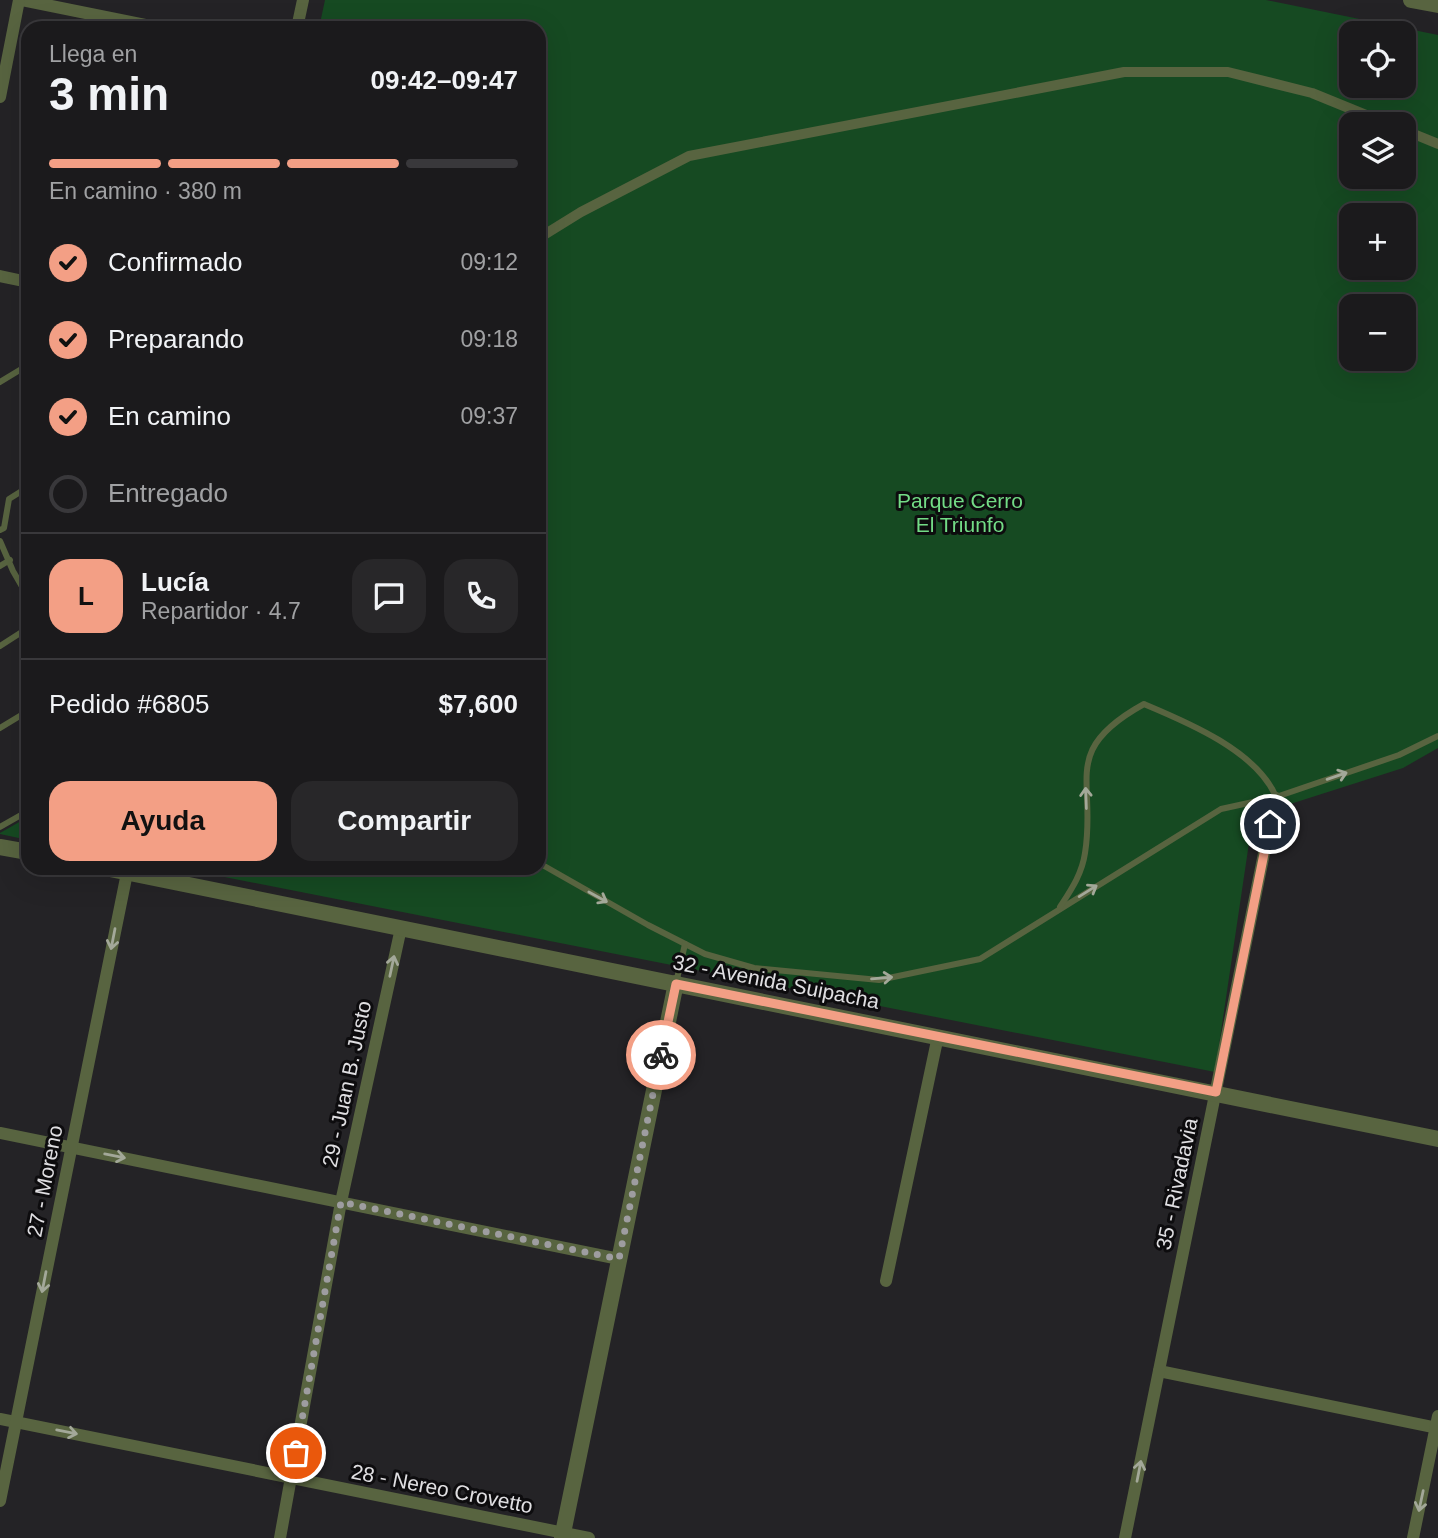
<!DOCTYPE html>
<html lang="es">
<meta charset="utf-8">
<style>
body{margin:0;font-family:Helvetica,sans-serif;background:#282729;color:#f1f3f6;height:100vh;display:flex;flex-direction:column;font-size:26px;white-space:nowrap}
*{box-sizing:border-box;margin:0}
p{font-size:23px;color:#a0a1a3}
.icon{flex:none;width:38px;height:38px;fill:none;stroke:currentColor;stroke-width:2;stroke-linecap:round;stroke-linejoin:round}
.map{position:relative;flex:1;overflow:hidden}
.side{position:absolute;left:21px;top:21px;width:525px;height:854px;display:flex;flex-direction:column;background:#1b1a1c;border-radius:21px;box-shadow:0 7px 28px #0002,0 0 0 2px #39383b}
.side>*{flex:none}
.tools{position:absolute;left:1339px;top:21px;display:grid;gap:14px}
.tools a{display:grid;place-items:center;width:77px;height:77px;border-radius:14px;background:#1b1a1c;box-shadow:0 7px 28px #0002,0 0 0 2px #39383b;font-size:35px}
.pin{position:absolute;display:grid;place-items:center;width:60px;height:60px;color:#fff;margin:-30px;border:4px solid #fff;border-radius:50%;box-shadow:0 2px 7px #0007}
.courier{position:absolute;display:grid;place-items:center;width:70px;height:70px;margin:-35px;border:5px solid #f39f85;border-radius:50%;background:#fff;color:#222;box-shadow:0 2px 9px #0007}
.overview em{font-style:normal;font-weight:700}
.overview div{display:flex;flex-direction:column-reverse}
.overview{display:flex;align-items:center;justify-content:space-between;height:119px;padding:0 28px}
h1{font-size:46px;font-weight:700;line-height:52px}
.bar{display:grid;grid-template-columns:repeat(4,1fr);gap:10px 7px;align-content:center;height:84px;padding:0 28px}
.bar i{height:9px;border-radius:5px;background:#39383b}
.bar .current{background:#f39f85}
.bar p{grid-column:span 4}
.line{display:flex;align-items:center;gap:18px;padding:0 28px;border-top:2px solid #39383b}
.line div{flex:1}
.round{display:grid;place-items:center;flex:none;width:74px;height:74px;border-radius:21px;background:#282729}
ol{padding:0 28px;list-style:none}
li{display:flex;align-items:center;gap:21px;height:77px}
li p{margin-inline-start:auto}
li .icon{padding:7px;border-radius:50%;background:#f39f85;color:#111;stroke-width:4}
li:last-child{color:#a0a1a3}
li i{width:38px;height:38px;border:4px solid #39383b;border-radius:50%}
.button{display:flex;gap:14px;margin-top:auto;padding:14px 28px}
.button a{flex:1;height:80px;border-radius:21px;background:#f39f85;color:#111;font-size:28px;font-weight:700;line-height:80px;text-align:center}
.button a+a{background:#282729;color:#f1f3f6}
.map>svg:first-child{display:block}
</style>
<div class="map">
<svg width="1438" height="1538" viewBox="0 0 1438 1538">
<rect width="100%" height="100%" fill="#242326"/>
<g fill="#164a22" fill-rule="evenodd">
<path d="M325 0H1266L1438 35V748L1403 768 1253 816 1215 1072 179 868H539V28H319ZM1351 33H1404V86H1351ZM1351 124H1404V177H1351ZM1351 215H1404V268H1351ZM1351 306H1404V359H1351Z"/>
<path d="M28 817V840L0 834V833Z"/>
</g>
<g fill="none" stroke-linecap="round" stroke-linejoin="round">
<g stroke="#586440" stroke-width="6">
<path d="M0 382 28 365"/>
<path d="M0 530 4 528 9 499 28 487"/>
<path d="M0 541 13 571 28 597"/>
<path d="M0 566 10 560"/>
<path d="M0 646 28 628"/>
<path d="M0 728 28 711"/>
<path d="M0 827 28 811"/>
<path d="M539 863 648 925 705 954 754 968 879 980 980 959 1221 809 1276 797 1399 755 1438 736"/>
<path d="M1060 907C1071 890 1082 874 1085 853 1097 780 1059 751 1144 704 1187 722 1257 751 1276 797"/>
<path d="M676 983 685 944"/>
</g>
<g stroke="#586440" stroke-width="10">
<path d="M1404 130 1438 144"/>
<path d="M539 238 581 212 689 156 1124 72H1228L1312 93 1388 124"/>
<path d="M1270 824 1276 797"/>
</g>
<g stroke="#586440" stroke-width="12">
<path d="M22 0 160 28"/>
<path d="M297 28 303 0"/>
<path d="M0 97 19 0"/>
<path d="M0 276 28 282"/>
<path d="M0 1133 619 1259"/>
<path d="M886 1281 938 1036"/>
<path d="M1159 1371 1438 1428"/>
<path d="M0 1419 589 1538"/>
<path d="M0 1501 128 868"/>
<path d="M280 1538 341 1202 401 928"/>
<path d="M1125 1538 1270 824"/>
<path d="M1413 1538 1438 1416"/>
</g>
<g stroke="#586440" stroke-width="16">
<path d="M1411 0 1438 5"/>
<path d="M0 847 28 852"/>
<path d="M105 868 1438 1139"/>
<path d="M562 1538 676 983"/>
</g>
</g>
<defs><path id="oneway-shaft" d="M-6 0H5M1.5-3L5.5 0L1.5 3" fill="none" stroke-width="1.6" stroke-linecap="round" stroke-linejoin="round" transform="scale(1.75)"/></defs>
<g stroke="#a3a899">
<use href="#oneway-shaft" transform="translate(1337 776) rotate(-19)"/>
<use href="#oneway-shaft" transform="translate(1086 798) rotate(-92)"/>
<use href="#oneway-shaft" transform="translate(1088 891) rotate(-32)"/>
<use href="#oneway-shaft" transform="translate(598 897) rotate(29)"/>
<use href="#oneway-shaft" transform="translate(113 939) rotate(101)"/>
<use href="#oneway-shaft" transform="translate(392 966) rotate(-78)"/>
<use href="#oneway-shaft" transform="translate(882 978) rotate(-5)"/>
<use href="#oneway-shaft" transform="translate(115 1156) rotate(11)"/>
<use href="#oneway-shaft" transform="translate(44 1282) rotate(101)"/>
<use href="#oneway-shaft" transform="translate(67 1432) rotate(11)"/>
<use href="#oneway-shaft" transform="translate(1139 1471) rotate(-79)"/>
<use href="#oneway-shaft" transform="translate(1421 1501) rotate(102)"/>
</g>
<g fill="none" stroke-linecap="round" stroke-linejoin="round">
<path stroke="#9e9da0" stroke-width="7" stroke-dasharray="0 12.6" d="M296 1453 341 1202 619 1259 661 1055"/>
<path stroke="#f39f85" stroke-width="9" d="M661 1055 676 984 1216 1092 1270 824"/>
</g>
<g text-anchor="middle" stroke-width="6" stroke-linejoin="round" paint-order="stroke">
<g font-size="21" fill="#73dc86" stroke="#0d0c0e">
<text x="960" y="508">Parque Cerro<tspan x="960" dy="24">El Triunfo</tspan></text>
</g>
<g font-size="21" fill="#e0dfe2" stroke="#0d0c0e">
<text transform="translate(776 982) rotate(11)" y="7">32 - Avenida Suipacha</text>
<text transform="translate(347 1084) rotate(-78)" y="7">29 - Juan B. Justo</text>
<text transform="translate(45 1181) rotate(-79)" y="7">27 - Moreno</text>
<text transform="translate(1177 1184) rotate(-78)" y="7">35 - Rivadavia</text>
<text transform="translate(442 1489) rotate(11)" y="7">28 - Nereo Crovetto</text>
</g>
</g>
</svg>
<div class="tools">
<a><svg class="icon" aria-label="locate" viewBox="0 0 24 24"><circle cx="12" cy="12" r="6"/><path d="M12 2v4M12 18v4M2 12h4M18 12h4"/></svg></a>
<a><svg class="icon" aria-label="layers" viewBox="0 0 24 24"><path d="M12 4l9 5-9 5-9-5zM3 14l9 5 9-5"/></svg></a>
<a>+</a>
<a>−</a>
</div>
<div class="pin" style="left:296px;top:1453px;background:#ea580c"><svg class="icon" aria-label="bag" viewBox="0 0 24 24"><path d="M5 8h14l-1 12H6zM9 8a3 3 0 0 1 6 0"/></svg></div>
<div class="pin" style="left:1270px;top:824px;background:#1f2937"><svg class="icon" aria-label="home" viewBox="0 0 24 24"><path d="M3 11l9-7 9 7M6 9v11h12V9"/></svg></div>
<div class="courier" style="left:661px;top:1055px"><svg class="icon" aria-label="bike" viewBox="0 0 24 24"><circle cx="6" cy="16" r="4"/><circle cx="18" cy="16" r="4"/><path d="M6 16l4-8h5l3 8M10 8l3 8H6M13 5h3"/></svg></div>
<section class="side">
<div class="overview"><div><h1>3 min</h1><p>Llega en</p></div><em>09:42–09:47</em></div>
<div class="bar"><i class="current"></i><i class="current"></i><i class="current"></i><i></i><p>En camino · 380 m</p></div>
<ol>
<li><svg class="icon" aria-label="check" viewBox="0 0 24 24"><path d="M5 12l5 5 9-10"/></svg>Confirmado<p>09:12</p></li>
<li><svg class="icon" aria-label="check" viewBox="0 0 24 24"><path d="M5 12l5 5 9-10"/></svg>Preparando<p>09:18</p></li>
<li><svg class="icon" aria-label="check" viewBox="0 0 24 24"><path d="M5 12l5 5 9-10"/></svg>En camino<p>09:37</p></li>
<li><i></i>Entregado</li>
</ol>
<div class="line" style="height:126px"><b class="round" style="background:#f39f85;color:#111">L</b><div><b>Lucía</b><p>Repartidor · 4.7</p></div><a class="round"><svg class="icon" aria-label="chat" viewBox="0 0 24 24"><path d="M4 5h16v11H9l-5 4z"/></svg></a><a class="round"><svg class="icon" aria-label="phone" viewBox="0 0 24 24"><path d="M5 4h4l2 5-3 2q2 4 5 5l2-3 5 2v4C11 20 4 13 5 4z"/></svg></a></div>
<div class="line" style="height:91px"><div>Pedido #6805</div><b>$7,600</b></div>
<div class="button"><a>Ayuda</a><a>Compartir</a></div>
</section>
</div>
